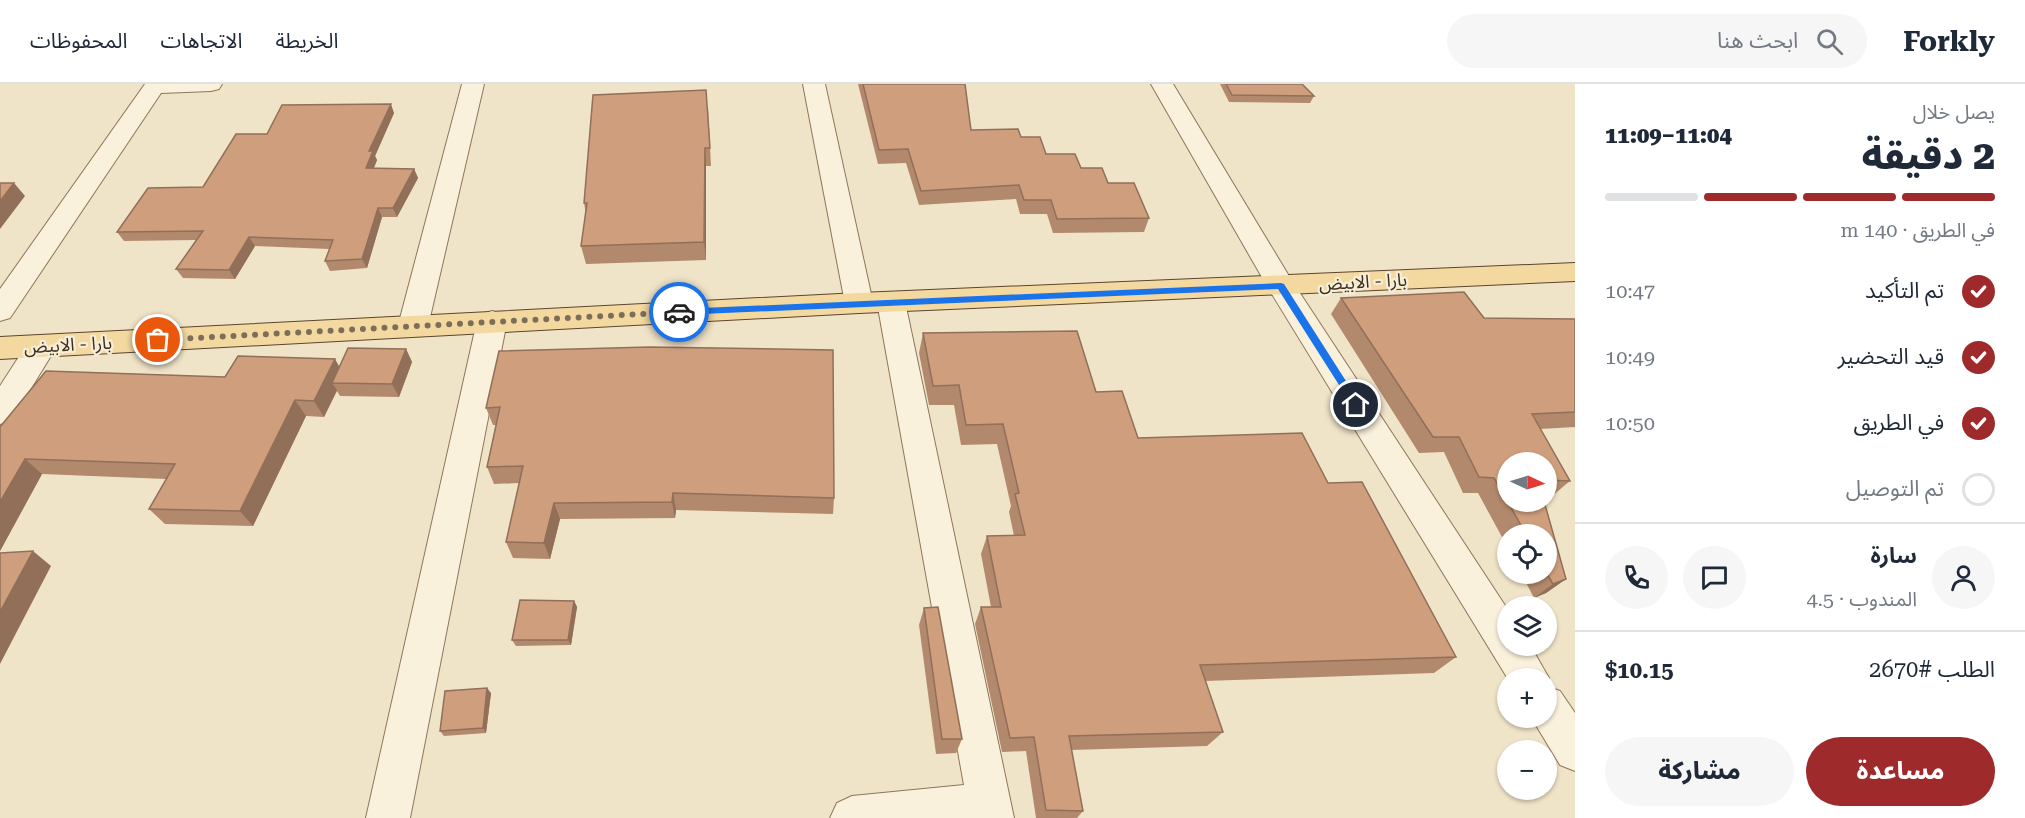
<!DOCTYPE html>
<html lang="ar">
<meta charset="utf-8">
<style>
body{margin:0;font-family:"Roboto Serif","Noto Sans Arabic",serif;background:#f6f6f7;color:#1f2937;direction:rtl;height:100vh;display:flex;flex-direction:column;font-size:22px;white-space:nowrap}
*{box-sizing:border-box;margin:0}
p{font-size:20px;color:#747a83}
.icon{flex:none;width:33px;height:33px;fill:none;stroke:currentColor;stroke-width:2;stroke-linecap:round;stroke-linejoin:round}
.map{position:relative;flex:1;overflow:hidden;direction:ltr}
.side{display:flex;flex-direction:column;background:#fff;width:450px}
.side>*{flex:none}
.needle{width:39px;rotate:94deg}
.controls{position:absolute;left:1497px;top:368px;display:grid;gap:12px}
.controls a{display:grid;place-items:center;width:60px;height:60px;border-radius:50%;background:#fff;box-shadow:0 2px 4px #0004;font-size:30px}
.pin{position:absolute;display:grid;place-items:center;width:51px;height:51px;color:#fff;margin:-26px;border:3px solid #fff;border-radius:50%;box-shadow:0 2px 6px #0007}
.courier{position:absolute;display:grid;place-items:center;width:60px;height:60px;margin:-30px;border:4px solid #1a73e8;border-radius:50%;background:#fff;color:#222;box-shadow:0 2px 8px #0007}
.overview em{font-style:normal;font-weight:800}
.overview div{display:flex;flex-direction:column-reverse}
.overview{display:flex;align-items:center;justify-content:space-between;height:102px;padding:0 30px}
h1{font-size:39px;font-weight:800;line-height:45px}
.bar{display:grid;grid-template-columns:repeat(4,1fr);gap:9px 6px;align-content:center;height:72px;padding:0 30px}
.bar i{height:8px;border-radius:4px;background:#e0e1e3}
.bar .selected{background:#9e2a2b}
.bar p{grid-column:span 4}
.line{display:flex;align-items:center;gap:15px;padding:0 30px;border-top:2px solid #e0e1e3}
.line div{flex:1}
.round{display:grid;place-items:center;flex:none;width:63px;height:63px;border-radius:32px;background:#f6f6f7}
ol{padding:0 30px;list-style:none}
li{display:flex;align-items:center;gap:18px;height:66px}
li p{margin-inline-start:auto}
li .icon{padding:6px;border-radius:50%;background:#9e2a2b;color:#fff;stroke-width:4}
li:last-child{color:#747a83}
li i{width:33px;height:33px;border:3px solid #e0e1e3;border-radius:50%}
.button{display:flex;gap:12px;margin-top:auto;padding:12px 30px}
.button a{flex:1;height:69px;border-radius:36px;background:#9e2a2b;color:#fff;font-size:24px;font-weight:800;line-height:69px;text-align:center}
.button a+a{background:#f6f6f7;color:#1f2937}
header{display:flex;align-items:center;gap:36px;box-sizing:border-box;height:84px;padding:0 30px;background:#fff;border-bottom:2px solid #e0e1e3}
header strong{font-size:28px}
nav{display:flex;gap:33px;margin-inline-start:auto;font-size:21px}
.search{width:420px;height:54px;background:#f6f6f7;display:flex;align-items:center;gap:15px;box-sizing:border-box;padding:0 21px;border-radius:33px;color:#747a83;font-size:22px}
main{display:flex;flex:1;min-height:0}
.map>svg:first-child{display:block}
</style>
<header>
<strong>Forkly</strong>
<div class="search"><svg class="icon" aria-label="search" viewBox="0 0 24 24"><circle cx="10" cy="10" r="6"/><path d="M15 15l6 6"/></svg>ابحث هنا</div>
<nav><a>الخريطة</a><a>الاتجاهات</a><a>المحفوظات</a></nav>
</header>
<main>
<section class="side">
<div class="overview"><div><h1>2 دقيقة</h1><p>يصل خلال</p></div><em>11:04–11:09</em></div>
<div class="bar"><i class="selected"></i><i class="selected"></i><i class="selected"></i><i></i><p>في الطريق · 140 m</p></div>
<ol>
<li><svg class="icon" aria-label="check" viewBox="0 0 24 24"><path d="M5 12l5 5 9-10"/></svg>تم التأكيد<p>10:47</p></li>
<li><svg class="icon" aria-label="check" viewBox="0 0 24 24"><path d="M5 12l5 5 9-10"/></svg>قيد التحضير<p>10:49</p></li>
<li><svg class="icon" aria-label="check" viewBox="0 0 24 24"><path d="M5 12l5 5 9-10"/></svg>في الطريق<p>10:50</p></li>
<li><i></i>تم التوصيل</li>
</ol>
<div class="line" style="height:108px"><a class="round"><svg class="icon" aria-label="person" viewBox="0 0 24 24"><circle cx="12" cy="8" r="4"/><path d="M4 21q1-7 8-7t8 7"/></svg></a><div><b>سارة</b><p>المندوب · 4.5</p></div><a class="round"><svg class="icon" aria-label="chat" viewBox="0 0 24 24"><path d="M4 5h16v11H9l-5 4z"/></svg></a><a class="round"><svg class="icon" aria-label="phone" viewBox="0 0 24 24"><path d="M5 4h4l2 5-3 2q2 4 5 5l2-3 5 2v4C11 20 4 13 5 4z"/></svg></a></div>
<div class="line" style="height:78px"><div>الطلب #2670</div><b>$10.15</b></div>
<div class="button"><a>مساعدة</a><a>مشاركة</a></div>
</section>
<div class="map">
<svg width="1575" height="734" viewBox="0 0 1575 734">
<rect width="100%" height="100%" fill="#f0e4c8"/>
<g fill="none" stroke-linecap="round" stroke-linejoin="round">
<defs>
<g id="street">
<path d="M145 0H222L219 5 211 7 161 9 10 234 0 237V205Z"/>
<path d="M462 0H484L428 242 423 249 413 252 403 249 398 242Z"/>
<path d="M803 0H825L873 219 869 226 859 229 849 226 845 219Z"/>
<path d="M1151 0H1173L1292 197 1508 526V561H1530L1549 594 1546 599V594L1508 595 1267 202Z"/>
<path d="M891 208 901 211 905 218 1014 734H830L837 719 852 712 964 701 877 218 881 211Z"/>
<path d="M492 227 502 230 507 237 410 734H366L477 237 482 230Z"/>
<path d="M42 251 53 254 57 262 11 337 0 340V302L31 254Z"/>
<path d="M1546 602 1560 607 1575 629V687L1560 681 1531 633H1546Z"/>
</g>
<path id="primary" d="M1575 179V197L859 229 0 275V253L859 209Z"/>
</defs>
<use href="#street" stroke="#8d765c" stroke-width="2"/>
<use href="#primary" stroke="#5b4430" stroke-width="2"/>
<use href="#street" fill="#faf1dc" fill-rule="evenodd"/>
<use href="#primary" fill="#f3d9a0" fill-rule="evenodd"/>
</g>
<g fill="#b2896c">
<path d="M858 0H965L971 46 1021 53 1046 70 1108 99 1149 134 1144 148 1053 149 1047 130H1020L1016 115 919 121 906 79 878 80Z"/>
<path d="M1220 0H1302L1314 12 1310 19 1229 18Z"/>
<path d="M708 23 711 82H706V176L586 180 581 162 586 130 584 119Z"/>
<path d="M394 29 375 72 377 76 374 84 414 85 418 94 397 133H382L367 184 330 187 325 177 329 165 255 162 235 195 183 194 176 185 196 156 124 157 117 148 203 103 267 50Z"/>
<path d="M1464 208 1484 234 1575 235V343L1540 345 1570 397 1552 412H1546V378H1508V417H1544L1566 495 1546 509 1534 514 1521 489H1546V450H1508V464L1478 409H1463L1444 368 1419 369 1331 230 1341 214Z"/>
<path d="M923 249 1096 308 1138 354 1328 399 1456 573 1434 589 1205 597 1223 648 1207 662 1071 666 1083 727 1077 734H1036L1026 667 1002 668 975 540 981 523H991L981 470 987 452H1014L1009 428 1011 422 997 360 961 361 954 321H929L919 269Z"/>
<path d="M406 265 412 278 399 313 340 312 337 307 324 333 306 332 253 442 165 440 149 425 166 395 42 390 0 467V343L225 293 340 283Z"/>
<path d="M499 267 834 414 833 430 676 426 675 434 560 435 550 475 513 474 506 458 519 399 494 400 487 383 496 341H493L486 324Z"/>
<path d="M574 517 577 523 571 561 516 562 512 556Z"/>
<path d="M924 524 962 655 956 669 936 670 919 541Z"/>
<path d="M491 609 486 649 444 652 440 647Z"/>
</g>
<g fill="#916f58">
<path d="M391 20 394 29 375 72 377 76 370 93 366 84 369 67Z"/>
<path d="M705 64 706 82V176L704 158Z"/>
<path d="M414 85 418 94 397 133 393 124Z"/>
<path d="M14 99 25 112 0 145V117Z"/>
<path d="M378 124 382 133 367 184 362 175Z"/>
<path d="M249 153 255 162 235 195 229 186Z"/>
<path d="M406 265 412 278 399 313 392 300Z"/>
<path d="M335 275 344 291 332 299 337 306 324 333 314 317Z"/>
<path d="M295 316 306 332 253 442 240 427Z"/>
<path d="M25 375 42 390 0 467V418Z"/>
<path d="M673 409 676 426 675 434 672 418Z"/>
<path d="M554 419 560 435 550 475 544 459Z"/>
<path d="M33 467 51 482 0 580V528Z"/>
<path d="M1566 495 1546 509 1534 514 1553 500Z"/>
<path d="M574 517 577 523 571 561 568 556Z"/>
<path d="M487 604 491 609 486 649 483 644Z"/>
</g>
<g fill="#cf9f7d" stroke="#916f58" stroke-width="1.5">
<path d="M863 0H965L971 46 1018 45 1021 53H1040L1046 70H1075L1081 84H1102L1108 99H1134L1149 134 1057 135 1051 116H1024L1019 101 921 107 908 65 879 66Z"/>
<path d="M1226 0H1302L1314 12 1232 11Z"/>
<path d="M706 6 710 64H705L704 158 581 162 587 119H584L593 11Z"/>
<path d="M391 20 369 67H373L366 84 414 85 393 124H378L362 175 325 177 333 156 249 153 229 186 176 185 203 147 117 148 148 104 203 103 236 50H267L282 21Z"/>
<path d="M0 99H14L0 117Z"/>
<path d="M1464 208 1484 234 1575 235V328L1532 330 1570 397 1546 396V378H1508V417H1544L1566 495 1553 500 1546 488V450H1526L1494 394 1479 393 1459 353H1433L1341 214Z"/>
<path d="M1077 247 1096 308 1122 307 1138 354 1302 349 1328 399 1362 398 1456 573 1200 581 1223 648 1069 652 1083 727 1046 726 1034 653 1010 654 981 523H1001L987 452 1025 451 1015 410 1019 409 1003 340 966 341 959 301 933 302 923 249Z"/>
<path d="M650 263 833 266 834 414 673 409 672 418 554 419 544 459 506 458 523 382 487 383 500 323 486 324 499 267Z"/>
<path d="M348 264 406 265 392 300 332 299Z"/>
<path d="M238 272 335 275 314 317 295 316 240 427 149 425 175 380 25 375 0 418V343L46 287 225 293Z"/>
<path d="M33 467 0 528V469Z"/>
<path d="M520 516 574 517 568 556H512Z"/>
<path d="M938 523 962 655H942L924 524Z"/>
<path d="M487 604 483 644 440 647 445 607Z"/>
</g>
<path fill="#1a73e8" d="M1281 199 1284 200 1360 319V323H1353L1278 205 679 231 675 228 679 225Z"/>
<g fill="none" stroke-linecap="round" stroke-linejoin="round">
<path stroke="#7c6e5b" stroke-width="6" stroke-dasharray="0 10.8" d="M158 256 679 228"/>
</g>
<g text-anchor="middle" stroke-width="4.5" stroke-linejoin="round" paint-order="stroke">
<g font-size="18" fill="#3d2e20" stroke="#f7eed8">
<text transform="translate(1363 198) rotate(-3)" y="6">بارا - الابيض</text>
<text transform="translate(68 261) rotate(-3)" y="6">بارا - الابيض</text>
</g>
</g>
</svg>
<div class="controls">
<a><svg class="needle" viewBox="-14 -14 28 28"><path d="M0-13l5 13h-10z" fill="#e53935"/><path d="M0 13l5-13h-10z" fill="#747a83"/></svg></a>
<a><svg class="icon" aria-label="locate" viewBox="0 0 24 24"><circle cx="12" cy="12" r="6"/><path d="M12 2v4M12 18v4M2 12h4M18 12h4"/></svg></a>
<a><svg class="icon" aria-label="layers" viewBox="0 0 24 24"><path d="M12 4l9 5-9 5-9-5zM3 14l9 5 9-5"/></svg></a>
<a>+</a>
<a>−</a>
</div>
<div class="pin" style="left:158px;top:256px;background:#ea580c"><svg class="icon" aria-label="bag" viewBox="0 0 24 24"><path d="M5 8h14l-1 12H6zM9 8a3 3 0 0 1 6 0"/></svg></div>
<div class="pin" style="left:1356px;top:321px;background:#1f2937"><svg class="icon" aria-label="home" viewBox="0 0 24 24"><path d="M3 11l9-7 9 7M6 9v11h12V9"/></svg></div>
<div class="courier" style="left:679px;top:228px"><svg class="icon" aria-label="car" viewBox="0 0 24 24"><path d="M5 17H2v-5l4-1 3-4h7l3 4 3 1v5h-3M9 17h6M6 11h13"/><circle cx="7" cy="17" r="2"/><circle cx="17" cy="17" r="2"/></svg></div>
</div>
</main>
